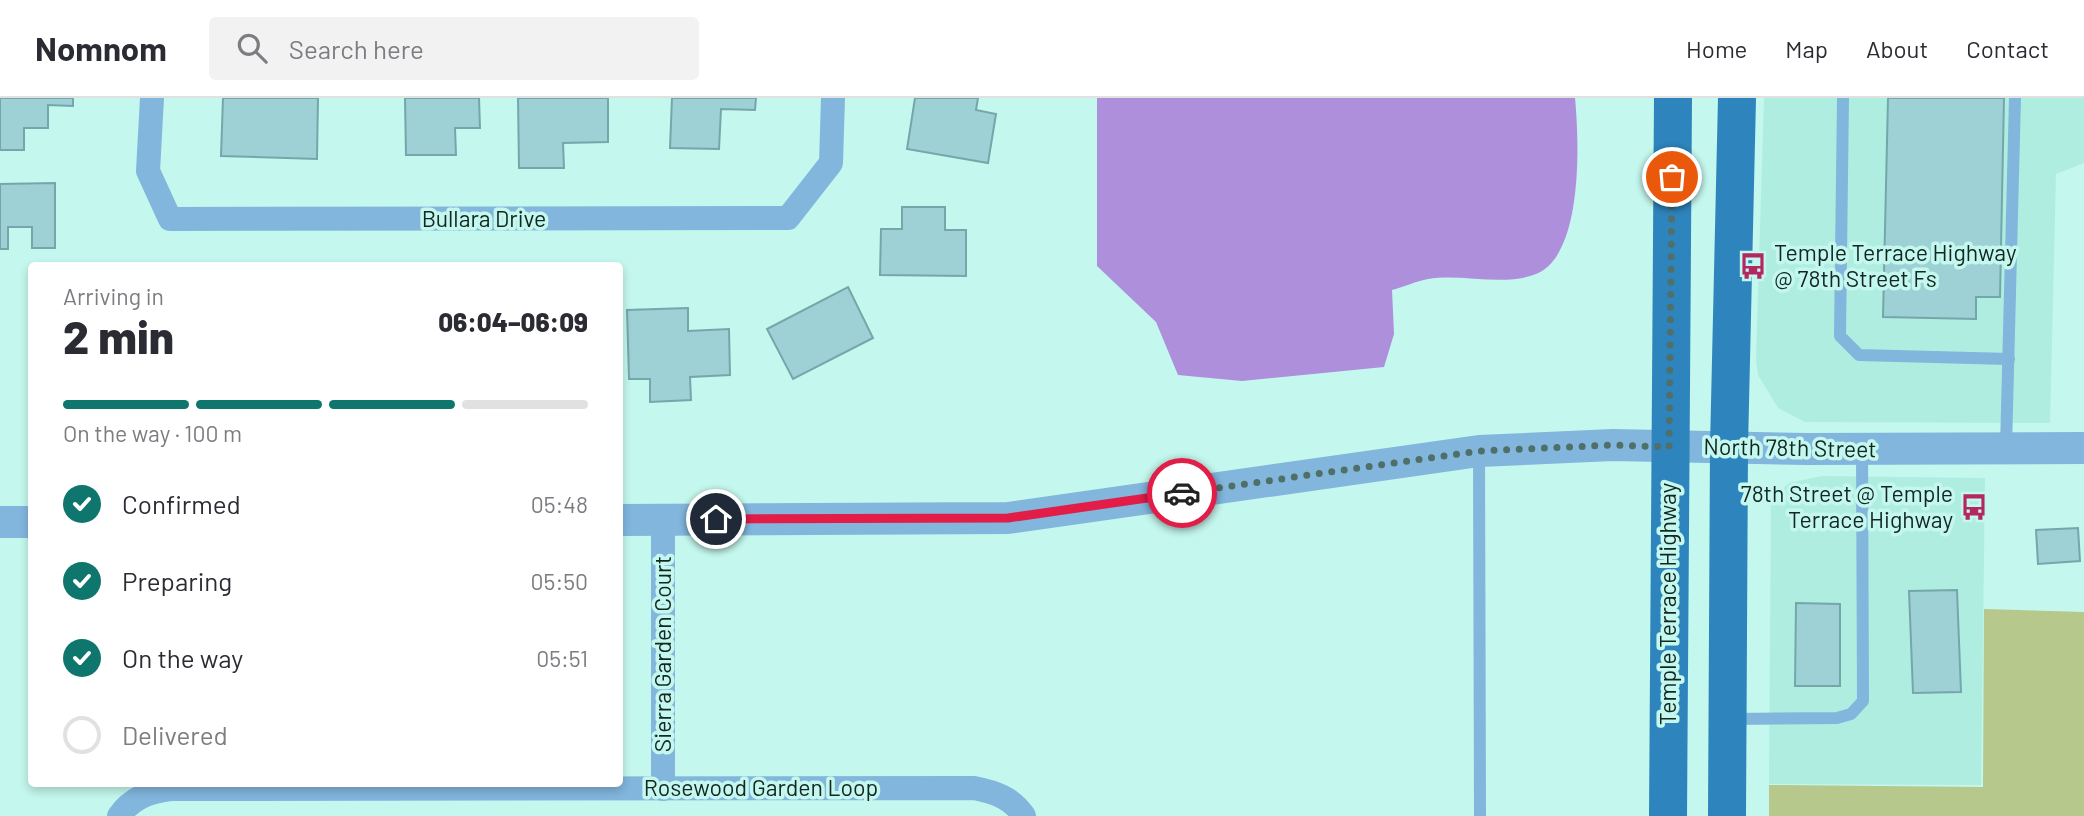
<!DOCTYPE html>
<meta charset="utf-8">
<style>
body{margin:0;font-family:Barlow,sans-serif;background:#f2f2f3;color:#2b2b33;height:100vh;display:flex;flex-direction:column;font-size:26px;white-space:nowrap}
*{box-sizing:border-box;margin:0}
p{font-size:23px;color:#7c7c81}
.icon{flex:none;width:38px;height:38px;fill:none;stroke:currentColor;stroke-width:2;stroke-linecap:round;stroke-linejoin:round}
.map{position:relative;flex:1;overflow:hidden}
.side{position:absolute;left:28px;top:164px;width:595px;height:525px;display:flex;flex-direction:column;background:#fff;border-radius:7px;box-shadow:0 4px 10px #0003}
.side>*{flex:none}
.pin{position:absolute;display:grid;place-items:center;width:60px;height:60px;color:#fff;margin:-30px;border:4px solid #fff;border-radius:50%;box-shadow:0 2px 7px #0007}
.courier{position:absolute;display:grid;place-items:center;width:70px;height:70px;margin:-35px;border:5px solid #e11d48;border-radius:50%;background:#fff;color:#222;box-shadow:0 2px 9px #0007}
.overview em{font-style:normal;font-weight:800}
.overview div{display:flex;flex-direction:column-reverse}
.overview{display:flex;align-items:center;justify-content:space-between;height:119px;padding:0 35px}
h1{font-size:46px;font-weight:800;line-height:52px}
.bar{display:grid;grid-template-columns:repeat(4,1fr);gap:10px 7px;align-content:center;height:84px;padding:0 35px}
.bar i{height:9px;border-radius:5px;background:#e1e1e2}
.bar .on{background:#0f766e}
.bar p{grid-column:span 4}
ol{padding:0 35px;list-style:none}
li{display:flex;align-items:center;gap:21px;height:77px}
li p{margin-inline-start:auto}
li .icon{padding:7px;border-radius:50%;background:#0f766e;color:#fff;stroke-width:4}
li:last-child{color:#7c7c81}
li i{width:38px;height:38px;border:4px solid #e1e1e2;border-radius:50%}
header{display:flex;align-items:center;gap:42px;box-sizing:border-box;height:98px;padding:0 35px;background:#fff;border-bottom:2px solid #e1e1e2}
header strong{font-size:33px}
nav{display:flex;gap:38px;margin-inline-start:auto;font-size:24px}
.search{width:490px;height:63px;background:#f2f2f3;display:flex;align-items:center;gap:18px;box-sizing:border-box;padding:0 24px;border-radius:7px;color:#7c7c81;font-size:26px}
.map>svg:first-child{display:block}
</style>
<header>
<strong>Nomnom</strong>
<div class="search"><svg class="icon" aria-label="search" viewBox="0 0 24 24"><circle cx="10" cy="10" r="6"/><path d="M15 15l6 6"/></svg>Search here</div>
<nav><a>Home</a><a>Map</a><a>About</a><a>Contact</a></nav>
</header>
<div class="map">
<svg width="2084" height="718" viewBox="0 0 2084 718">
<rect width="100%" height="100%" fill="#c4f7ed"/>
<g fill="#afede1">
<path d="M1764 0H2084V65L2056 76 2050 325 1805 324 1778 310 1758 277 1756 262Z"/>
<path d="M1822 378 1985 380 1981 687 1769 686 1771 402 1789 385Z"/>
</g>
<path fill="#b6c88b" d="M1984 511 2084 514V718H1769V687L1983 689Z"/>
<path fill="#ae8fdc" d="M1097 0H1575C1579 42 1584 157 1536 176 1504 189 1461 175 1428 181 1416 183 1404 189 1392 192L1394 236 1384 269 1242 283 1178 277 1156 224 1097 168Z"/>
<g fill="#9dd1d5" stroke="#74a7aa" stroke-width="2">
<path d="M0 0H73V8L48 7V30H24V52H0Z"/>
<path d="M223 0H318L317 61 221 58Z"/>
<path d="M405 0H479L480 30H455L456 57H406Z"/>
<path d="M518 0H608V44L563 45 564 70H519Z"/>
<path d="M672 0H756L755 12 721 11 719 51 670 50Z"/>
<path d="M915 0H978L976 12 996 16 988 65 907 51Z"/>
<path d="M1888 0H2004L2000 199H1976V221L1883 219Z"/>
<path d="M55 85V150H32V129H8V151H0V86Z"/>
<path d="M902 109H945V132H966V178L880 177 881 131H902Z"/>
<path d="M848 189 873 240 793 281 767 231Z"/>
<path d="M688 210V233L729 231 730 277 690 279 691 302 650 304V281H629L627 212Z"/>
<path d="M2078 430 2080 463 2038 466 2036 432Z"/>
<path d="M1957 492 1961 594 1913 595 1909 493Z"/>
<path d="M1796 505 1840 506V588H1795Z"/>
</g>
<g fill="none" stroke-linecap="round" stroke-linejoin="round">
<g stroke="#82b6dd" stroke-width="12">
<path d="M1843 0 1840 238 1859 257 2009 261"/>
<path d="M2006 350 2015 0"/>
<path d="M1479 353 1480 718"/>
<path d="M1731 621 1837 620 1851 616 1863 603 1862 351"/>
</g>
<g stroke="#82b6dd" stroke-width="24">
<path d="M152 0 148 73 170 121 788 120 831 65 833 0"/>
<path d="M663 422V691"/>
<path d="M119 718C132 700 148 694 170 691L974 690C995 694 1012 700 1024 718"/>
</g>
<g stroke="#82b6dd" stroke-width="32">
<path d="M620 422 1008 420 1479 353 1613 347 1807 351 2084 350"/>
<path d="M0 424H32"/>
</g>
<g stroke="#2e84bc" stroke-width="38">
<path d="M1668 718 1673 0"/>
<path d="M1727 718 1729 349 1737 0"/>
</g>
</g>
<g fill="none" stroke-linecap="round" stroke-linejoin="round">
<path stroke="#506f69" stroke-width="7" stroke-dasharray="0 12.6" d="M1182 395 1479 353 1613 347 1669 349 1672 79"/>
<path stroke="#e11d48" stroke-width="9" d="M716 421 1008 420 1182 395"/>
</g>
<defs>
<symbol id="bus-bare" viewBox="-9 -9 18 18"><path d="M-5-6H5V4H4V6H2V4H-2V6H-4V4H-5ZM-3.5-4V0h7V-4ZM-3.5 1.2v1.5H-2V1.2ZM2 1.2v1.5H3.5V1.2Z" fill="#b42861" stroke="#c4f7ed" stroke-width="2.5" paint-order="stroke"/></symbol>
</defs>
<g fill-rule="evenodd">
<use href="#bus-bare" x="1734" y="149" width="38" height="38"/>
<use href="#bus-bare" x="1955" y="390" width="38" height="38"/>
</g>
<g text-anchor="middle" stroke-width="7" stroke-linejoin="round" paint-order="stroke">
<g font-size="23" fill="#122622" stroke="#c4f7ed">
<text x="484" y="129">Bullara Drive</text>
<text transform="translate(1790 350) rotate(1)" y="8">North 78th Street</text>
<text transform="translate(1668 506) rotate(-90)" y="8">Temple Terrace Highway</text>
<text transform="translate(663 556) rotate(-90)" y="8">Sierra Garden Court</text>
<text x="761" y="698">Rosewood Garden Loop</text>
</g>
<g font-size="23" fill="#122622" stroke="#c4f7ed" text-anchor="start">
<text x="1774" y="163">Temple Terrace Highway<tspan x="1774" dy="26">@ 78th Street Fs</tspan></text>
<text x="1953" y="404" text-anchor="end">78th Street @ Temple<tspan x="1953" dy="26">Terrace Highway</tspan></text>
</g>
</g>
</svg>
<div class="pin" style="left:1672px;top:79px;background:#ea580c"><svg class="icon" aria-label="bag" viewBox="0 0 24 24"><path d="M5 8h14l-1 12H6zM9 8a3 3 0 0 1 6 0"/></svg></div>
<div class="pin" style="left:716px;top:421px;background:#1f2937"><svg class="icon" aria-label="home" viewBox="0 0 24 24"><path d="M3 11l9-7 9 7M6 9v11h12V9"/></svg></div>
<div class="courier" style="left:1182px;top:395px"><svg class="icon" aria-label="car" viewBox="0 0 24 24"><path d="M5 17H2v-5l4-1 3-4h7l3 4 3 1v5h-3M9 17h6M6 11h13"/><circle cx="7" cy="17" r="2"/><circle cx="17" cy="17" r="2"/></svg></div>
<section class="side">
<div class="overview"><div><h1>2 min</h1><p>Arriving in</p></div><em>06:04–06:09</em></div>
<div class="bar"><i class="on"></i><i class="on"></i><i class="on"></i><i></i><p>On the way · 100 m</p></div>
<ol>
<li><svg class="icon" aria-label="check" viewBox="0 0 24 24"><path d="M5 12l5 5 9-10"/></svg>Confirmed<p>05:48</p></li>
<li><svg class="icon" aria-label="check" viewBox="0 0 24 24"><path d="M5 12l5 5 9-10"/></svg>Preparing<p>05:50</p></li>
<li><svg class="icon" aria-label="check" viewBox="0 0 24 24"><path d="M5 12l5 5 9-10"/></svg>On the way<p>05:51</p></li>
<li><i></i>Delivered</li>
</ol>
</section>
</div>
